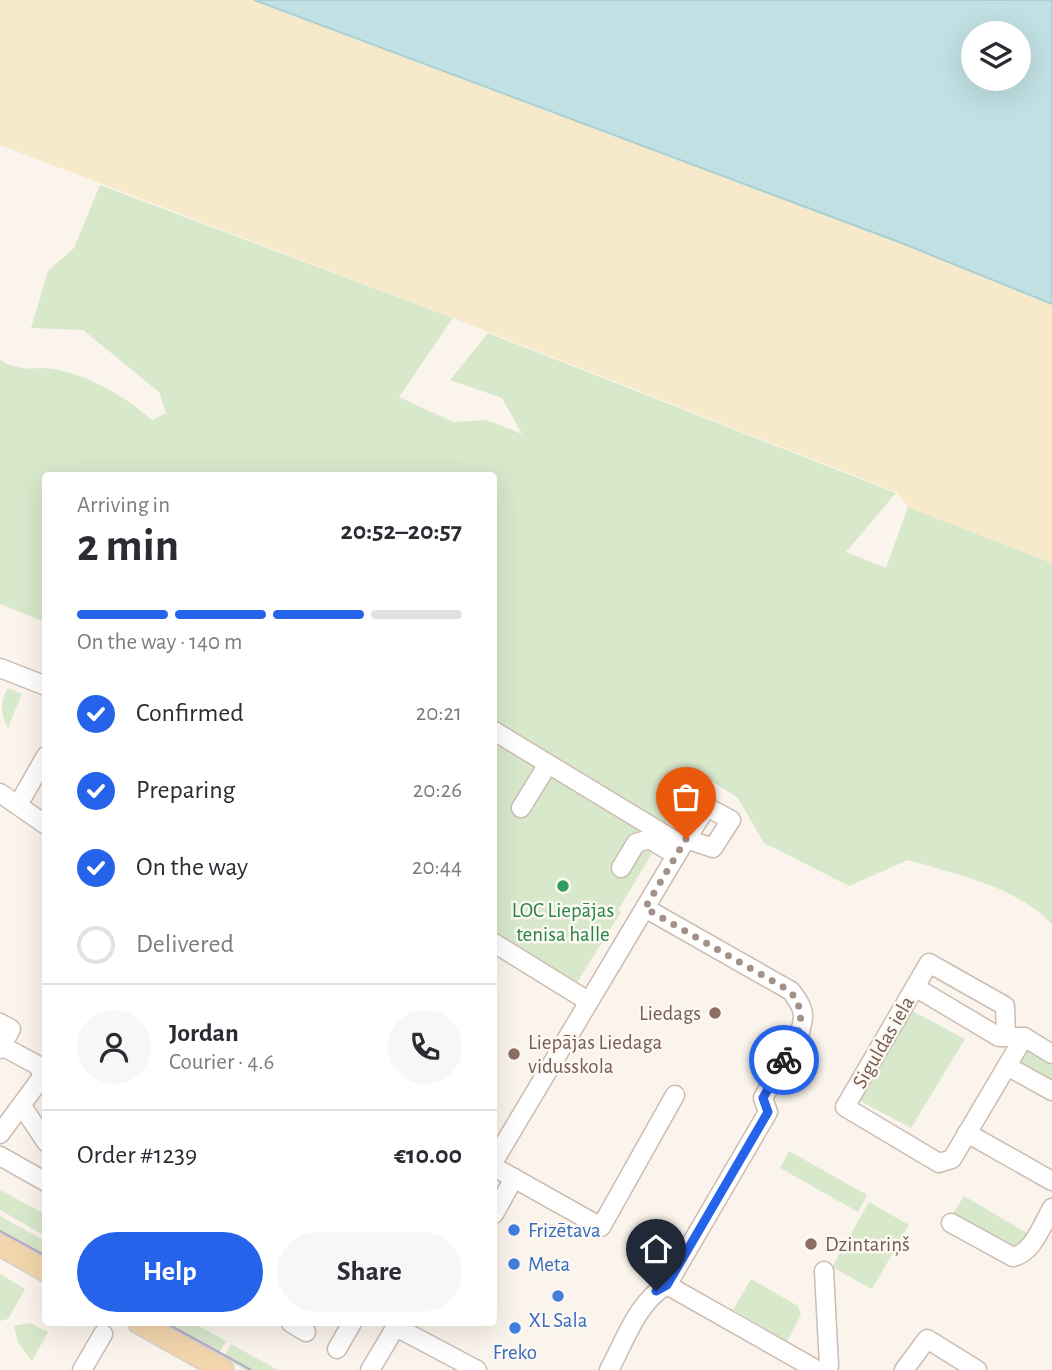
<!DOCTYPE html>
<meta charset="utf-8">
<style>
body{margin:0;font-family:"Alegreya Sans",sans-serif;background:#f7f7f7;color:#2b2b33;height:100vh;display:flex;flex-direction:column;font-size:26px;white-space:nowrap}
*{box-sizing:border-box;margin:0}
p{font-size:23px;color:#7c7c81}
.icon{flex:none;width:38px;height:38px;fill:none;stroke:currentColor;stroke-width:2;stroke-linecap:round;stroke-linejoin:round}
.map{position:relative;flex:1;overflow:hidden}
.drawer{position:absolute;left:42px;top:472px;width:455px;height:854px;display:flex;flex-direction:column;background:#fff;border-radius:7px;box-shadow:0 7px 28px #0002}
.drawer>*{flex:none}
.controls{position:absolute;left:961px;top:21px;display:grid;gap:14px}
.controls a{display:grid;place-items:center;width:70px;height:70px;border-radius:50%;background:#fff;box-shadow:0 7px 28px #0002;font-size:35px}
.pin{position:absolute;display:grid;place-items:center;width:60px;height:60px;color:#fff;margin:-72px -30px;border-radius:50% 50% 50% 0;rotate:-45deg;box-shadow:0 0 7px #0007}
.pin .icon{rotate:45deg}
.courier{position:absolute;display:grid;place-items:center;width:70px;height:70px;margin:-35px;border:5px solid #2563eb;border-radius:50%;background:#fff;color:#222;box-shadow:0 2px 9px #0007}
.overview em{font-style:normal;font-weight:700}
.overview div{display:flex;flex-direction:column-reverse}
.overview{display:flex;align-items:center;justify-content:space-between;height:119px;padding:0 35px}
h1{font-size:46px;font-weight:700;line-height:52px}
.bar{display:grid;grid-template-columns:repeat(4,1fr);gap:10px 7px;align-content:center;height:84px;padding:0 35px}
.bar i{height:9px;border-radius:5px;background:#e1e1e2}
.bar .on{background:#2563eb}
.bar p{grid-column:span 4}
.line{display:flex;align-items:center;gap:18px;padding:0 35px;border-top:2px solid #e1e1e2}
.line div{flex:1}
.round{display:grid;place-items:center;flex:none;width:74px;height:74px;border-radius:37px;background:#f7f7f7}
ol{padding:0 35px;list-style:none}
li{display:flex;align-items:center;gap:21px;height:77px}
li p{margin-inline-start:auto}
li .icon{padding:7px;border-radius:50%;background:#2563eb;color:#fff;stroke-width:4}
li:last-child{color:#7c7c81}
li i{width:38px;height:38px;border:4px solid #e1e1e2;border-radius:50%}
.button{display:flex;gap:14px;margin-top:auto;padding:14px 35px}
.button a{flex:1;height:80px;border-radius:42px;background:#2563eb;color:#fff;font-size:28px;font-weight:700;line-height:80px;text-align:center}
.button a+a{background:#f7f7f7;color:#2b2b33}
.map>svg:first-child{display:block}
</style>
<div class="map">
<svg width="1052" height="1370" viewBox="0 0 1052 1370">
<rect width="100%" height="100%" fill="#fbf4ec"/>
<g fill="#d8e8cb">
<path d="M100 185 453 318 399 397 453 422 486 420 522 434 502 398 450 380 488 333 896 493 846 552 886 568 908 507 1052 563V924C1015 886 958 875 908 860L849 886 764 843 738 798 704 776 670 824 618 910 621 912 576 984 494 948V476H46L45 622 0 604V360C25 375 38 364 63 371 95 379 127 398 152 420L166 413 159 392 83 330 31 328 48 271 74 248Z"/>
<path d="M8 688 22 694 8 728C0 715 0 700 8 688Z"/>
<path d="M910 1010 965 1039 911 1128 862 1102 860 1094Z"/>
<path d="M1025 1047 1052 1059V1085L1017 1064Z"/>
<path d="M789 1151 867 1195 858 1212 780 1168Z"/>
<path d="M0 1190 45 1214V1236L0 1210Z"/>
<path d="M964 1196 1032 1236 1012 1252 951 1217Z"/>
<path d="M869 1202 909 1225 872 1289 832 1267Z"/>
<path d="M0 1216 45 1241V1261L0 1236Z"/>
<path d="M0 1274 25 1289 8 1319 0 1321Z"/>
<path d="M751 1279 798 1306 801 1315 787 1341 733 1310Z"/>
<path d="M30 1323 48 1332 32 1361 18 1343 14 1326Z"/>
<path d="M168 1323H193L226 1341 218 1355 166 1326Z"/>
<path d="M231 1344 278 1370H245L223 1358Z"/>
</g>
<path fill="#f6eaca" d="M0 0H254L899 242 1052 304V563L908 507 896 492 453 318 0 145Z"/>
<path fill="#c1e0e3" stroke="#a9cfd4" stroke-width="2" fill-rule="evenodd" d="M254 0H1052V304L899 242ZM973 33H1018V79H973Z"/>
<g fill="none" stroke-linecap="round" stroke-linejoin="round">
<defs>
<g id="minor">
<path d="M0 668 46 686"/>
<path d="M494 731 682 845"/>
<path d="M0 793 46 825"/>
<path d="M18 805 46 756"/>
<path d="M521 808 548 764"/>
<path d="M621 868 636 843 650 839 666 849"/>
<path d="M494 943 588 1001"/>
<path d="M915 987 929 963 1005 1006 1006 1037"/>
<path d="M0 1023 11 1029 0 1049"/>
<path d="M1024 1037 952 1159 939 1163 845 1107 915 987 999 1037H1024L1052 1054"/>
<path d="M2 1046 39 1066 42 1077"/>
<path d="M1007 1066 1052 1091"/>
<path d="M22 1106 46 1142"/>
<path d="M967 1133 1052 1181"/>
<path d="M0 1134 42 1077 46 1078"/>
<path d="M0 1156 46 1182"/>
<path d="M494 1161 686 839 707 807 731 820 713 848 686 839"/>
<path d="M494 1167 601 1227 675 1095"/>
<path d="M494 1214 514 1178"/>
<path d="M951 1223 1013 1257C1033 1253 1042 1225 1052 1208"/>
<path d="M824 1271 829 1366 826 1370"/>
<path d="M667 1285 817 1370"/>
<path d="M291 1323 306 1332"/>
<path d="M396 1327 477 1370"/>
<path d="M337 1349 352 1323"/>
<path d="M82 1370 103 1334"/>
<path d="M370 1370 398 1323"/>
<path d="M609 1370C625 1341 637 1302 667 1285L768 1112 763 1098C776 1074 802 1044 803 1016 803 1006 796 998 791 991L645 908"/>
<path d="M904 1370 927 1339 977 1370"/>
</g>
<g id="major">
<path d="M0 1245 46 1271"/>
<path d="M139 1323 223 1370"/>
</g>
</defs>
<use href="#minor" stroke="#ccbcb2" stroke-width="21"/>
<use href="#major" stroke="#d8d1ce" stroke-width="24"/>
<use href="#minor" stroke="#fff" stroke-width="18"/>
<use href="#major" stroke="#f2d5ac" stroke-width="21"/>
<g stroke="#b7aac5" stroke-width="2">
<path d="M0 1231 46 1256"/>
<path d="M166 1323 251 1370"/>
</g>
</g>
<g fill="none" stroke-linecap="round" stroke-linejoin="round">
<path stroke="#a39187" stroke-width="7" stroke-dasharray="0 12.6" d="M686 839 645 908 790 991C810 1016 798 1035 784 1060"/>
<path stroke="#2563eb" stroke-width="9" d="M656 1291 667 1285 768 1112 763 1098 784 1060"/>
</g>
<circle fill="#2e9e5b" stroke="#fdf8f2" stroke-width="2.5" cx="563" cy="886" r="7"/>
<g fill="#8d6e63" stroke="#fdf8f2" stroke-width="2.5">
<circle cx="715" cy="1013" r="7"/>
<circle cx="514" cy="1054" r="7"/>
<circle cx="811" cy="1244" r="7"/>
</g>
<g fill="#3f7fe0" stroke="#fdf8f2" stroke-width="2.5">
<circle cx="514" cy="1230" r="7"/>
<circle cx="514" cy="1264" r="7"/>
<circle cx="558" cy="1296" r="7"/>
<circle cx="515" cy="1328" r="7"/>
</g>
<g text-anchor="middle" stroke-width="5" stroke-linejoin="round" paint-order="stroke">
<g font-size="21" fill="#27864d" stroke="#fdf8f2">
<text x="563" y="917">LOC Liepājas<tspan x="563" dy="24">tenisa halle</tspan></text>
</g>
<g font-size="21" fill="#785e54" stroke="#fdf8f2" text-anchor="start">
<text x="701" y="1020" text-anchor="end">Liedags</text>
<text x="528" y="1049">Liepājas Liedaga<tspan x="528" dy="24">vidusskola</tspan></text>
<text x="825" y="1251">Dzintariņš</text>
</g>
<g font-size="21" fill="#745c51" stroke="#fdf8f2">
<text transform="translate(883 1042) rotate(-60)" y="7">Siguldas iela</text>
</g>
<g font-size="21" fill="#366cbe" stroke="#fdf8f2" text-anchor="start">
<text x="528" y="1237">Frizētava</text>
<text x="528" y="1271">Meta</text>
<text x="558" y="1327" text-anchor="middle">XL Sala</text>
<text x="515" y="1359" text-anchor="middle">Freko</text>
</g>
</g>
</svg>
<div class="controls">
<a><svg class="icon" aria-label="layers" viewBox="0 0 24 24"><path d="M12 4l9 5-9 5-9-5zM3 14l9 5 9-5"/></svg></a>
</div>
<div class="pin" style="left:686px;top:839px;background:#ea580c"><svg class="icon" aria-label="bag" viewBox="0 0 24 24"><path d="M5 8h14l-1 12H6zM9 8a3 3 0 0 1 6 0"/></svg></div>
<div class="pin" style="left:656px;top:1291px;background:#1f2937"><svg class="icon" aria-label="home" viewBox="0 0 24 24"><path d="M3 11l9-7 9 7M6 9v11h12V9"/></svg></div>
<div class="courier" style="left:784px;top:1060px"><svg class="icon" aria-label="bike" viewBox="0 0 24 24"><circle cx="6" cy="16" r="4"/><circle cx="18" cy="16" r="4"/><path d="M6 16l4-8h5l3 8M10 8l3 8H6M13 5h3"/></svg></div>
<section class="drawer">
<div class="overview"><div><h1>2 min</h1><p>Arriving in</p></div><em>20:52–20:57</em></div>
<div class="bar"><i class="on"></i><i class="on"></i><i class="on"></i><i></i><p>On the way · 140 m</p></div>
<ol>
<li><svg class="icon" aria-label="check" viewBox="0 0 24 24"><path d="M5 12l5 5 9-10"/></svg>Confirmed<p>20:21</p></li>
<li><svg class="icon" aria-label="check" viewBox="0 0 24 24"><path d="M5 12l5 5 9-10"/></svg>Preparing<p>20:26</p></li>
<li><svg class="icon" aria-label="check" viewBox="0 0 24 24"><path d="M5 12l5 5 9-10"/></svg>On the way<p>20:44</p></li>
<li><i></i>Delivered</li>
</ol>
<div class="line" style="height:126px"><a class="round"><svg class="icon" aria-label="person" viewBox="0 0 24 24"><circle cx="12" cy="8" r="4"/><path d="M4 21q1-7 8-7t8 7"/></svg></a><div><b>Jordan</b><p>Courier · 4.6</p></div><a class="round"><svg class="icon" aria-label="phone" viewBox="0 0 24 24"><path d="M5 4h4l2 5-3 2q2 4 5 5l2-3 5 2v4C11 20 4 13 5 4z"/></svg></a></div>
<div class="line" style="height:91px"><div>Order #1239</div><b>€10.00</b></div>
<div class="button"><a>Help</a><a>Share</a></div>
</section>
</div>
